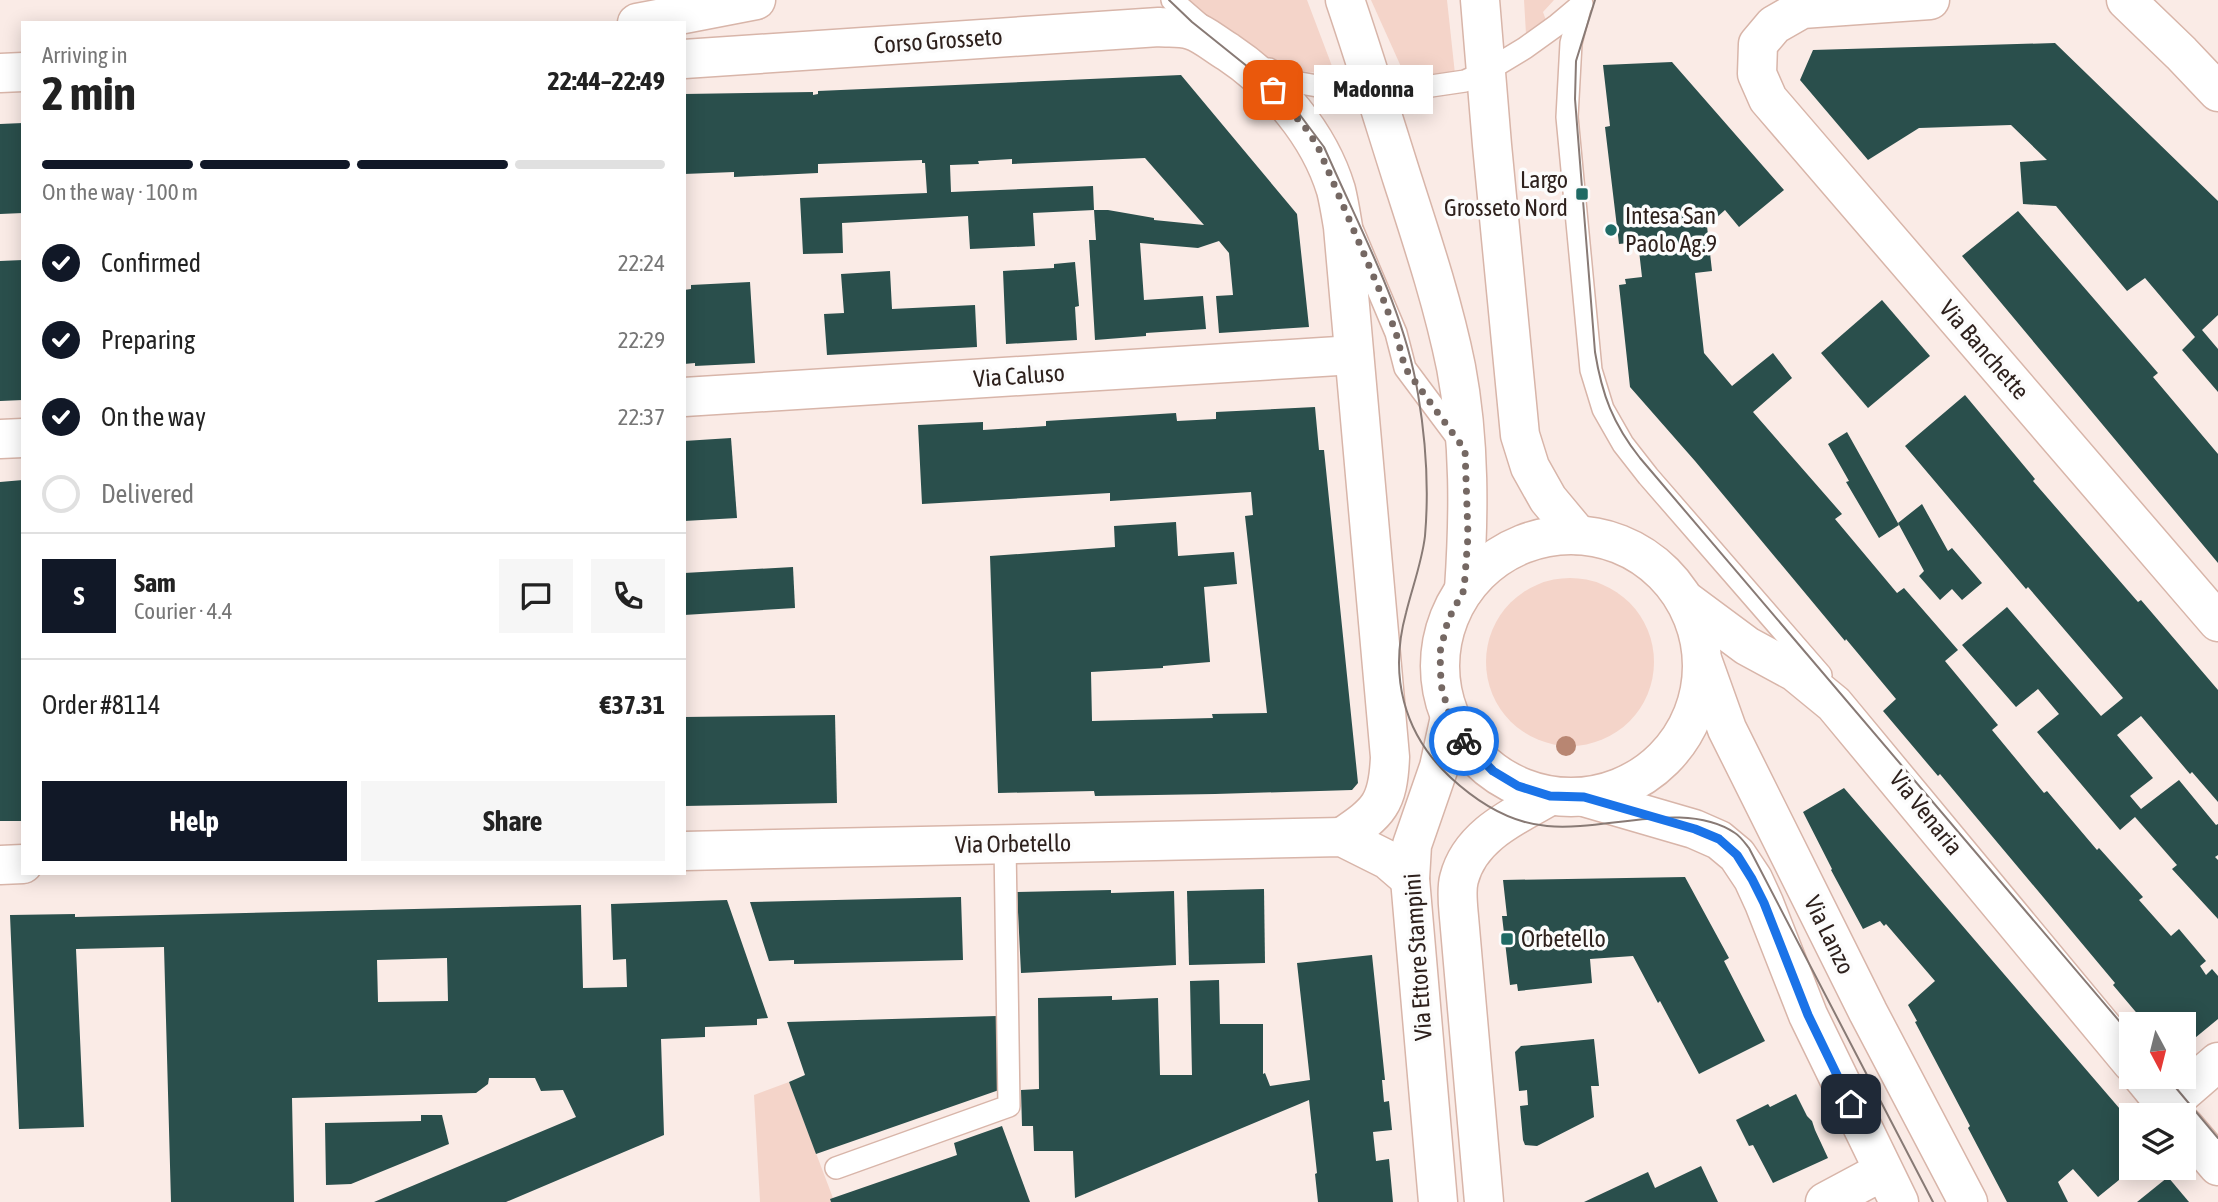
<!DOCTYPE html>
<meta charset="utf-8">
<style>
body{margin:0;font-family:"Asap Condensed",sans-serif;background:#f6f6f6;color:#222;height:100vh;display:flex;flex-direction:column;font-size:26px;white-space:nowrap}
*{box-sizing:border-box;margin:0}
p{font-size:23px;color:#767676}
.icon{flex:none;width:38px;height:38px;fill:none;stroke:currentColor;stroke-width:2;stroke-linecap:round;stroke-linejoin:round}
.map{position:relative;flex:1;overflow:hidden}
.drawer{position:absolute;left:21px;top:21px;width:665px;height:854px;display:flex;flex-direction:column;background:#fff;border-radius:0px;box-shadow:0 4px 18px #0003}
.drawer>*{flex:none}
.needle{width:46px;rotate:173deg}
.tools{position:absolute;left:2119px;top:1012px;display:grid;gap:14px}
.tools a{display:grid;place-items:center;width:77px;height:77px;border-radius:0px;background:#fff;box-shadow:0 4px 18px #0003;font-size:35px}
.pin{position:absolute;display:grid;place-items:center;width:60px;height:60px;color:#fff;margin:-30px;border-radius:14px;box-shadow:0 4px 10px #0006}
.courier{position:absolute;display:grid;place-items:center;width:70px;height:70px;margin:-35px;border:5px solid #1a73e8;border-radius:50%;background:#fff;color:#222;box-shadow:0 2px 9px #0007}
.bubble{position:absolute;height:49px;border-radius:0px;background:#fff;box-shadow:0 4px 18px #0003;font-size:23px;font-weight:700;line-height:49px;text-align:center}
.head em{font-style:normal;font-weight:700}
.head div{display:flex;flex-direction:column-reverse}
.head{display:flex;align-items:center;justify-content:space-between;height:119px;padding:0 21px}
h1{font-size:46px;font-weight:700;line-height:52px}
.bar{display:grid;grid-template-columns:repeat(4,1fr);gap:10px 7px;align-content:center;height:84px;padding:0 21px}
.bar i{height:9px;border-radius:5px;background:#e0e0e0}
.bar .selected{background:#111827}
.bar p{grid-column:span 4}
.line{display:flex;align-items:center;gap:18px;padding:0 21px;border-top:2px solid #e0e0e0}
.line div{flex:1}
.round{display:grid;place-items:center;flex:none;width:74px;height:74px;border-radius:0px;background:#f6f6f6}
ol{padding:0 21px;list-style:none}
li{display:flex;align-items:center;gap:21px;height:77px}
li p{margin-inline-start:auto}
li .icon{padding:7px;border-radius:50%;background:#111827;color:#fff;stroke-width:4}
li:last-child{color:#767676}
li i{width:38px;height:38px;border:4px solid #e0e0e0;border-radius:50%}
.cta{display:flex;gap:14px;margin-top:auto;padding:14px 21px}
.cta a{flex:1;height:80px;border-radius:0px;background:#111827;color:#fff;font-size:28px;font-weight:700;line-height:80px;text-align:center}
.cta a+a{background:#f6f6f6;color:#222}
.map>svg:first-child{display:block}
</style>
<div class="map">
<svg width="2218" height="1202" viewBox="0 0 2218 1202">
<rect width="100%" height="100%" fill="#faebe6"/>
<g fill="#f4d4c9">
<path d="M1188 0H1307L1335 74C1326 73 1317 73 1308 72 1263 63 1221 30 1188 0Z"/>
<path d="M1371 0H1447L1455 74 1407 80Z"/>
<path d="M1524 0H1554L1543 12 1548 26 1537 33 1526 34Z"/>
<circle cx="1570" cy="662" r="84"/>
<path d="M789 1082 833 1198 830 1199 831 1202H760L754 1095Z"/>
</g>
<g fill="#2a4f4c" fill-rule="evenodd">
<path d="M2055 43 2218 201V315L2202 330 2218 349V392L2182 350 2195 337 2145 278 2127 291 2056 206 2023 204 2020 162 2047 160 2011 125 1919 128 1868 160 1800 80 1813 50Z"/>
<path d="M1672 62 1784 190 1739 227 1725 210 1707 226 1712 271 1695 273 1704 353 1732 386 1773 353 1792 378 1753 412 1842 514 1835 519 1897 593 1904 588 1958 650 1945 661 1998 725 1992 730 2044 793 2047 791 2097 850 2099 848 2143 897 2139 900 2171 936 2179 929 2206 961 2200 966 2206 975 2212 969 2218 976V1019L2184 1047V1024H2146L2113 985 2115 983 1940 774 1938 776 1883 711 1896 699 1846 639 1845 641 1695 461 1630 387 1619 285 1626 284 1625 279 1642 277 1638 242 1619 244 1605 127 1610 126 1603 65Z"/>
<path d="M1181 75 1297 214 1309 327 1219 333 1216 296 1233 295 1229 253 1219 241 1198 248 1140 243 1144 300 1203 296 1206 329 1146 333V336L1095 340 1089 240H1096L1094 210H1108L1154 218V220L1204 225 1145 158 1012 164V159L978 161 979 164 950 165 951 192 1093 186 1094 210 1033 213 1035 246 970 249 968 216 842 223 843 253 803 254 800 198 927 193 925 163H922V160L818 164V173L734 177V172L684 174V94L813 92V95L818 94V91Z"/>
<path d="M23 123V213L0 214V124Z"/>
<path d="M2018 211 2158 373 2153 377 2218 454V563L1962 256Z"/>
<path d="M23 260V400L0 401V261Z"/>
<path d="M1075 262 1079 306 1075 307 1077 340 1006 344 1003 271 1054 268V264Z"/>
<path d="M890 271 892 309 975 305 977 347 827 355 824 314 844 313 841 274Z"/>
<path d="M750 282 755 363 695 366V363L684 364V290L691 289V285Z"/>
<path d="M1882 300 1930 356 1868 408 1821 353Z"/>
<path d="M1965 395 2035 479 2033 481 2138 602 2141 600 2218 690V802L2192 772 2190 774 2141 716 2117 735 2153 778 2130 796 2141 809 2179 780 2216 825 2218 824V855L2215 857 2218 860V919L2172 869 2177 865 2135 817 2120 830 2037 732 2059 714 2038 689 2016 707 1962 645 2007 607 2101 716 2123 698 2028 587 2026 589 1905 446Z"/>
<path d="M1315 407 1319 450H1324L1358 783 1352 790 1215 794 1095 796 1094 791 998 793 990 556 1115 547 1114 526 1176 522 1178 556 1234 552 1237 584 1204 587 1210 662 1163 666V668L1091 672 1092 721 1213 718 1212 714 1267 713 1245 516 1253 515 1251 492 1110 501V493L922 504 918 425 983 422V430L1046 426V421L1176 413 1177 421 1216 419V412Z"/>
<path d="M1847 432 1899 525 1879 538 1846 482 1849 481 1828 444Z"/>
<path d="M731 438 737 518 684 521V441Z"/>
<path d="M23 480V821H0V482Z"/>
<path d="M1922 504 1948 551 1952 548 1982 583 1962 600 1952 589 1940 600 1919 576 1924 571 1898 523Z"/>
<path d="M793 567 795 608 684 615V573Z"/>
<path d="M835 715 837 803 684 806V717Z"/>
<path d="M1844 788 2132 1123V1167H2135L2098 1197 2073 1169 2058 1182 2068 1202H2007L1968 1128 1970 1126 1915 1022 1917 1021 1908 1005 1935 981 1886 924 1884 926 1880 921 1863 929 1831 870 1832 869 1803 812Z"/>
<path d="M1685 877 1729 958 1724 961 1765 1041 1699 1074 1660 1001 1658 1003 1633 956 1590 959 1592 983 1518 991 1517 984 1510 985 1502 916H1507L1503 880Z"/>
<path d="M1264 889 1265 963 1189 965 1187 891Z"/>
<path d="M1111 890V893L1174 891 1176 965 1021 973 1017 892Z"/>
<path d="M961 897 963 960 794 964V960L769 961 750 902Z"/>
<path d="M727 900 768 1018 757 1019V1025L705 1027V1037L661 1039 664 1135 506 1202H374L576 1117 563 1090 541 1091 535 1078H489L488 1084 476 1093 292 1098 294 1202H171L164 947 76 949 84 1127 19 1129 10 915 75 914V917L581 905 583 988 627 987 626 959 613 960 611 904ZM447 958 448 1001 378 1002 377 960Z"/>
<path d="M1372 955 1385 1080H1382L1384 1102 1389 1101 1392 1130 1373 1132 1376 1161 1389 1159 1393 1202H1318L1315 1174 1317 1173 1309 1100 1075 1198 1073 1151H1034L1033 1126H1022L1021 1090 1039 1089 1038 998 1112 996V1000L1158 998 1160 1075H1192L1190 981 1219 980 1220 1024H1263V1074L1265 1073 1270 1086 1310 1080 1297 963Z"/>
<path d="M997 1016 999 1090 816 1154 789 1082 805 1075 787 1022Z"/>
<path d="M1594 1039 1599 1086H1591L1594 1117 1537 1146 1525 1145 1523 1140 1520 1106 1528 1105 1527 1090 1519 1091 1515 1052 1521 1046Z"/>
<path d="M1796 1094 1807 1116 1812 1121 1815 1130 1828 1158 1773 1183 1753 1145 1749 1146 1736 1120 1768 1104 1770 1107Z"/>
<path d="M421 1115H442L449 1144 351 1184 326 1185 325 1123 421 1121Z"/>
<path d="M1002 1126 1030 1202H831L830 1199 957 1155 954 1143Z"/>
<path d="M1701 1166 1718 1202H1584L1648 1172 1655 1188Z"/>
<path d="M2168 1177 2189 1202H2137Z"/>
</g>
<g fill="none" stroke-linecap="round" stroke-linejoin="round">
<defs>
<g id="service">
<path d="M1172 0 1203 27"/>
<path d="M1581 4 1571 43 1567 117 1591 370 1603 409 1623 444 1648 476 1821 675"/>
<path d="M1269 69 1289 81 1357 93 1377 94 1465 81 1487 71 1525 48 1557 25 1582 4"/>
<path d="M1353 231 1396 333 1405 368 1461 443"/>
<path d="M836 1168 1009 1106 1005 844"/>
</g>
<g id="minor">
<path d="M1930 0 1802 9 1774 25 1758 44 1757 74 1768 99 2218 622"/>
<path d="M2126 0 2181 53 2218 92"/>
<path d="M684 59 1159 27C1169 28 1181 27 1191 30 1204 34 1216 45 1228 52 1276 84 1319 134 1336 190 1339 202 1341 215 1343 227L1390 757C1388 804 1379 812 1342 837"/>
<path d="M684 397 1354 355"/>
<path d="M0 439 23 438"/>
<path d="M684 851 1342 837 1388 860 1410 879"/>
<path d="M0 865 23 864"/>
<path d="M2167 1106 2218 1062"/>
<path d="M1825 1202 1883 1171"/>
</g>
<g id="tertiary">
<path d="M1685 600 1747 646 1795 672 1834 704 2132 1063"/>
<path d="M1703 662 1727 729 1868 1012 1968 1202"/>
<path d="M1584 797 1694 829 1719 840 1737 855 1753 879 1764 903 1808 1015 1899 1202"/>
<path d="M2142 1076 2174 1115"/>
<path d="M2184 1126 2218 1166"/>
</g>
<g id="secondary">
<path d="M1345 0C1365 59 1383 118 1402 178 1422 240 1443 303 1456 367 1470 441 1469 516 1464 590"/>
<path d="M1480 0 1492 145 1520 435 1530 467 1548 499 1578 535"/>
<path d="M637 23 756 0"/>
<path d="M0 73 23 72"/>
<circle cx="1571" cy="666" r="131"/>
<path d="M1438 1202 1410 879 1412 845 1439 767 1450 717"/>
<path d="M1484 1202 1459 917C1458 906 1456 890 1459 879 1470 835 1515 816 1550 796"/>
</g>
</defs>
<use href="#service" stroke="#d8b5a9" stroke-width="24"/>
<use href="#minor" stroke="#d8b5a9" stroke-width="41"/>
<use href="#tertiary" stroke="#d8b5a9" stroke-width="41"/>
<use href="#secondary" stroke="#d8b5a9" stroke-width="41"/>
<use href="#service" stroke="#fff" stroke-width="21"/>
<use href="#minor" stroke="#fff" stroke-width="38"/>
<use href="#tertiary" stroke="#fff" stroke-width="38"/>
<use href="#secondary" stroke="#fff" stroke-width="38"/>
<g stroke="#887a75" stroke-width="2">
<path d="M1169 0 1192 22 1288 99 1324 147 1333 167C1366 241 1405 314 1418 394 1426 441 1429 489 1425 536 1422 562 1412 588 1406 613 1389 675 1403 733 1450 777 1477 802 1510 823 1547 826 1604 832 1685 799 1735 833 1740 836 1745 843 1749 848L1933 1202"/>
<path d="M1595 0 1576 61 1575 99 1595 352C1602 395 1613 424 1640 458L2132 1036"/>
<path d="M2166 1076 2218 1138"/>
</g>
</g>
<circle fill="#b88672" cx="1566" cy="746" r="10"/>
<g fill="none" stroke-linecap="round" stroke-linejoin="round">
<path stroke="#756863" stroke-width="7" stroke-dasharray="0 12.6" d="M1273 90 1308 131 1318 147 1382 296 1396 333 1405 368 1465 450 1468 536 1464 590 1448 620 1440 652 1441 685 1450 717 1464 741"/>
<path stroke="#1a73e8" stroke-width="9" d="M1464 741 1493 771 1518 786 1550 796 1584 797 1695 829 1719 839 1737 855 1752 879 1764 903 1808 1015 1851 1104"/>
</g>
<g fill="#1f6a65" stroke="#fcfcfc" stroke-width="2.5">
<rect x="1575" y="187" width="14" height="14" rx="3.5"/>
<circle cx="1611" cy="230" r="7"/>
<rect x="1500" y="932" width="14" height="14" rx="3.5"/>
</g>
<g text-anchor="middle" stroke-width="7" stroke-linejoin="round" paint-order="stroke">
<g font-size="24" fill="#2e211d" stroke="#fcfcfc">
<text transform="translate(938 41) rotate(-4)" y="8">Corso Grosseto</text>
<text transform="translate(1984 350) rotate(49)" y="8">Via Banchette</text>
<text transform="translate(1019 376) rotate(-4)" y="8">Via Caluso</text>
<text transform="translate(1926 813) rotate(51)" y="8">Via Venaria</text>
<text transform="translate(1013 844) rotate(-1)" y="8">Via Orbetello</text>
<text transform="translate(1829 935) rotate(64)" y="8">Via Lanzo</text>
<text transform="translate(1418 957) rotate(-94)" y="8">Via Ettore Stampini</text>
</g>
<g font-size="24" fill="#2e211d" stroke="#fcfcfc" text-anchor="start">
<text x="1568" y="188" text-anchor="end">Largo<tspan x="1568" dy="28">Grosseto Nord</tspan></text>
<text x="1625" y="224">Intesa San<tspan x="1625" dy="28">Paolo Ag.9</tspan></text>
<text x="1521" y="947">Orbetello</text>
</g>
</g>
</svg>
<div class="tools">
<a><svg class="needle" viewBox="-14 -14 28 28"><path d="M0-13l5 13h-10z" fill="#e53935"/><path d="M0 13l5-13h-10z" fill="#767676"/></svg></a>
<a><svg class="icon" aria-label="layers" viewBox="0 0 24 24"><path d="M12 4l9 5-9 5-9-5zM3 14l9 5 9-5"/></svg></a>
</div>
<div class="pin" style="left:1273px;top:90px;background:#ea580c"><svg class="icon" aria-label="bag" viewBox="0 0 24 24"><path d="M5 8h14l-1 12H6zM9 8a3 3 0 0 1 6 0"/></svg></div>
<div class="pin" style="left:1851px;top:1104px;background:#1f2937"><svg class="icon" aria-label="home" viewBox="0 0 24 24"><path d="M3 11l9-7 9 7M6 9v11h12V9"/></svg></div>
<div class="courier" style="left:1464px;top:741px"><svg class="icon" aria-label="bike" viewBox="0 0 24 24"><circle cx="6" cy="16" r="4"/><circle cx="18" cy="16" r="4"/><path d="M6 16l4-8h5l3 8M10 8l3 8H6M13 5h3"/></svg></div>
<div class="bubble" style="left:1314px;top:65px;width:119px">Madonna</div>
<section class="drawer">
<div class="head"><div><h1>2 min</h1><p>Arriving in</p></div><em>22:44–22:49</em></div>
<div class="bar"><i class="selected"></i><i class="selected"></i><i class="selected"></i><i></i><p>On the way · 100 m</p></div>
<ol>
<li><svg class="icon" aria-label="check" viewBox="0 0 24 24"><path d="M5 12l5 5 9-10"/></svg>Confirmed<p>22:24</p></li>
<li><svg class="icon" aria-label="check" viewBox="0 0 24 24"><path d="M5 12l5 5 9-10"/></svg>Preparing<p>22:29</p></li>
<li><svg class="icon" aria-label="check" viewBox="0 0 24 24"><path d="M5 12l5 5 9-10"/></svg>On the way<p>22:37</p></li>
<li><i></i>Delivered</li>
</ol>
<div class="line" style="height:126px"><b class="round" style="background:#111827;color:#fff">S</b><div><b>Sam</b><p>Courier · 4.4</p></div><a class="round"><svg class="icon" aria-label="chat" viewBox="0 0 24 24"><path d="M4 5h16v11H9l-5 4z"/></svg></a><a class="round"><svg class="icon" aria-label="phone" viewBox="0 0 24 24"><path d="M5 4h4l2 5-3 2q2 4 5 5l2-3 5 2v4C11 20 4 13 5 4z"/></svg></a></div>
<div class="line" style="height:91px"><div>Order #8114</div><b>€37.31</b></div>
<div class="cta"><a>Help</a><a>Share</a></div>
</section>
</div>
